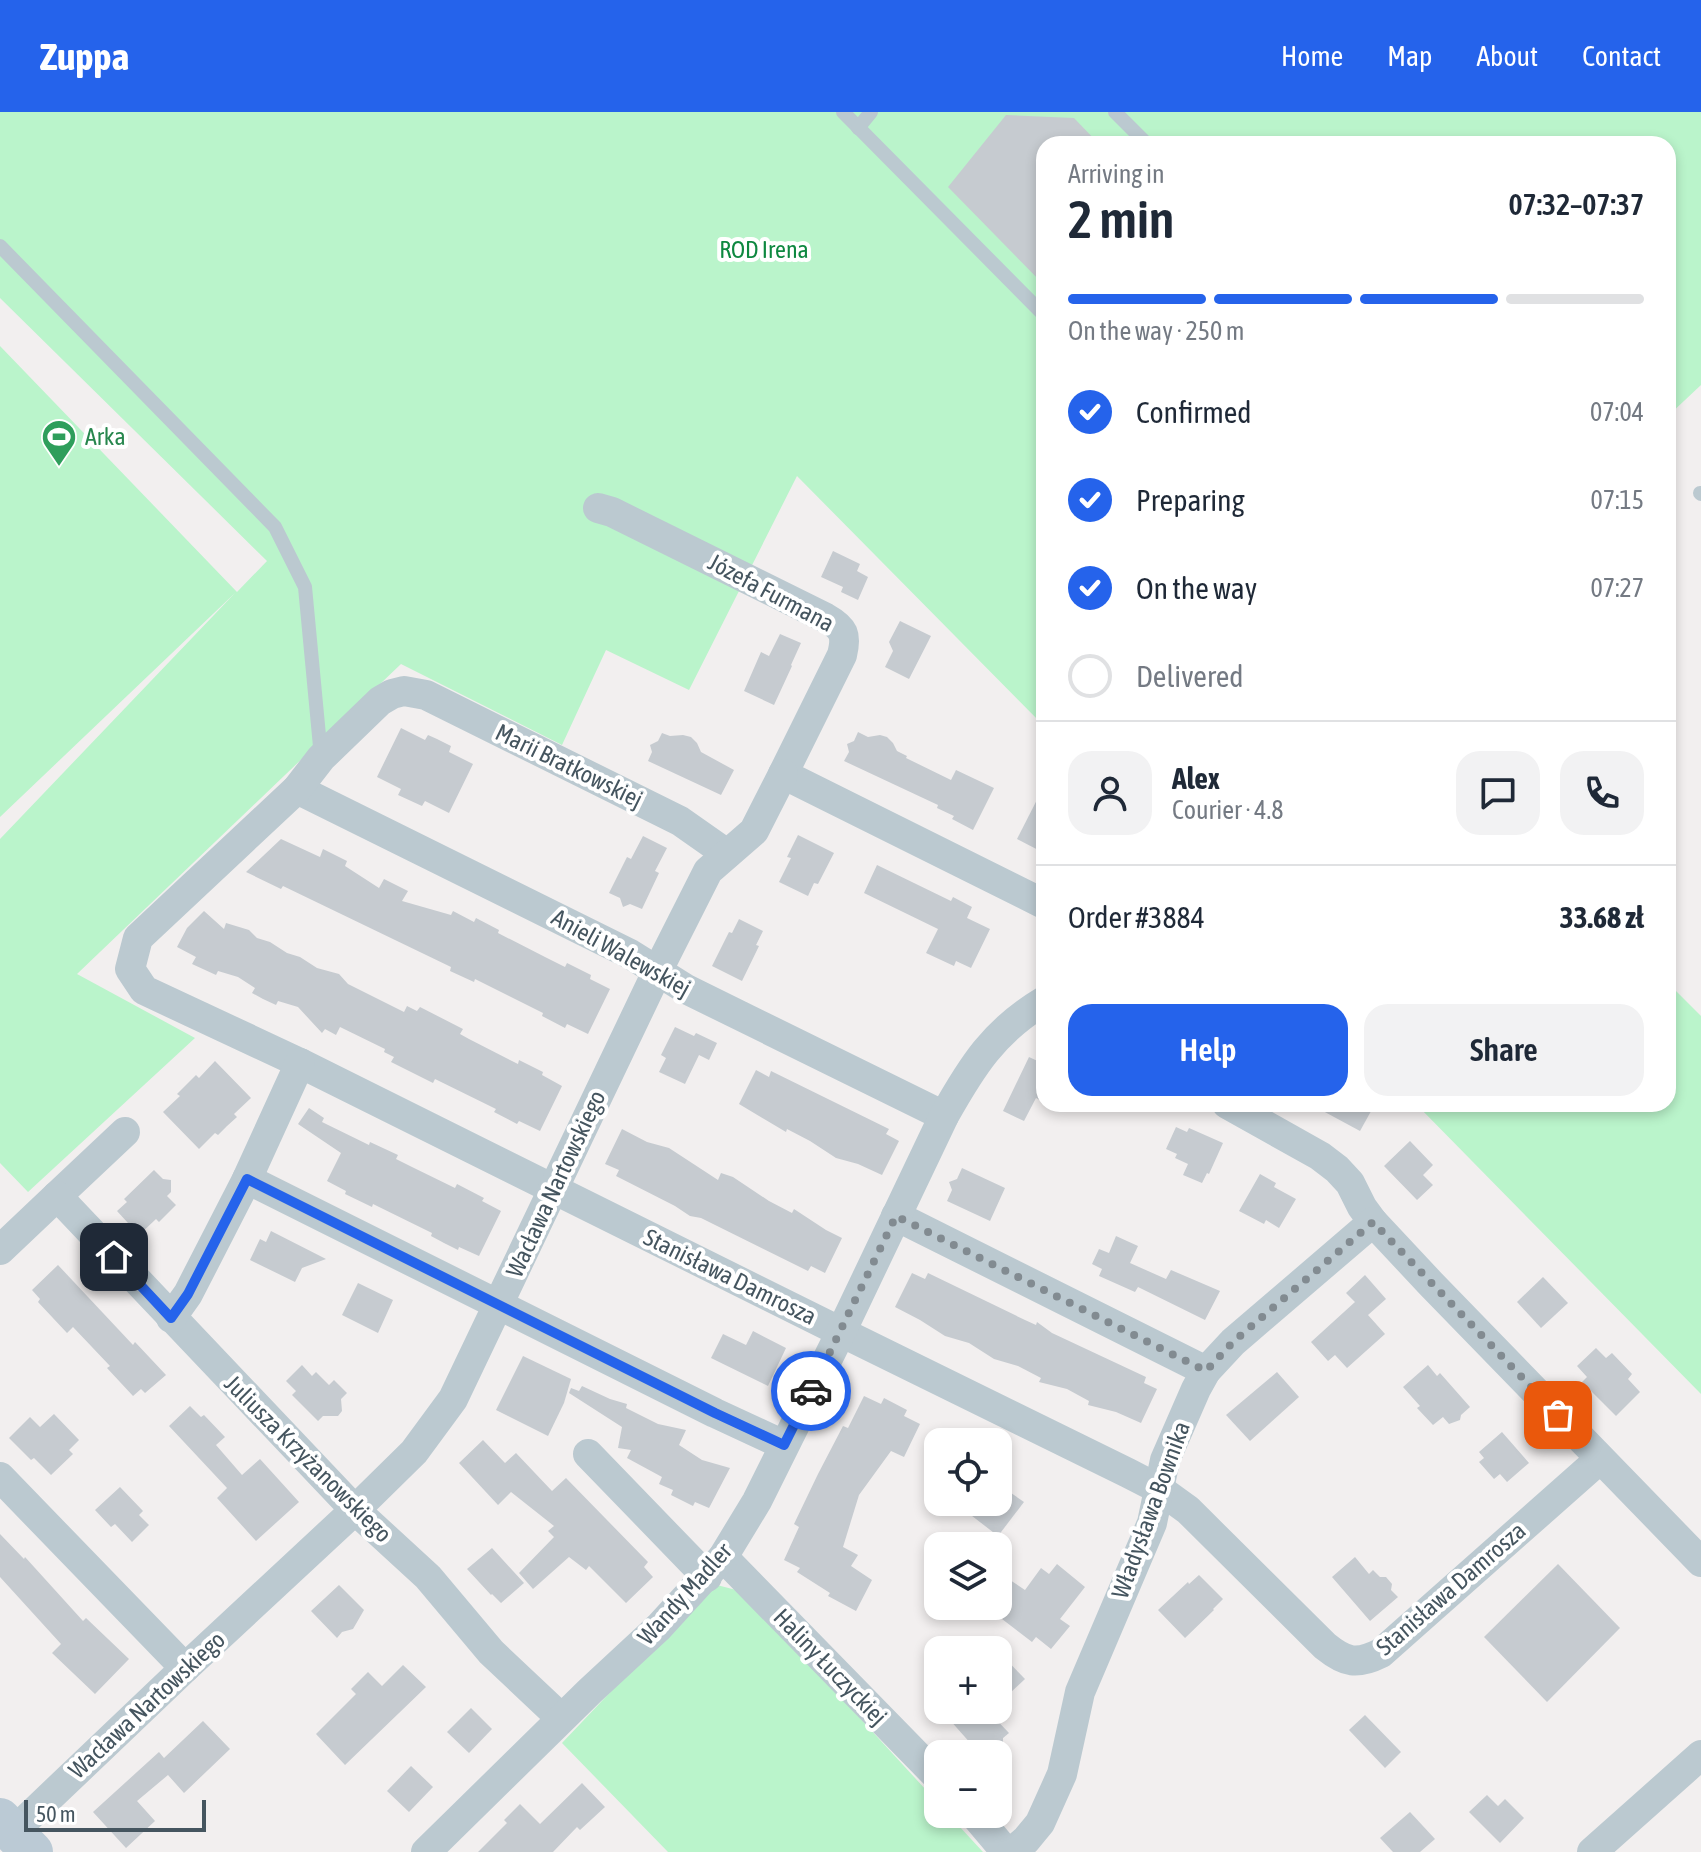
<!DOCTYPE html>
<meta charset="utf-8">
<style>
body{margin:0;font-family:"Asap Condensed",sans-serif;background:#f2f2f3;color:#1f2937;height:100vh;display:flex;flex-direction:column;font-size:30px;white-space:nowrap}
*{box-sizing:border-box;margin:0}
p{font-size:26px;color:#747a83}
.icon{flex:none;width:44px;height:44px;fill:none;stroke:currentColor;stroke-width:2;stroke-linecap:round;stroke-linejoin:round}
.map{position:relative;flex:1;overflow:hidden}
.details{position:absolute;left:1036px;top:24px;width:640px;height:976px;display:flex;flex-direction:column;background:#fff;border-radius:24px;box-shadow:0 4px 12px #0003}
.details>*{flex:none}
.tools{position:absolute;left:924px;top:1316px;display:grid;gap:16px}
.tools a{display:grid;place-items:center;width:88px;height:88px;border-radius:16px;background:#fff;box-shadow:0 4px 12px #0003;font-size:40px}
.scale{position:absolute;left:24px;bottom:20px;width:182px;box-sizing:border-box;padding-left:8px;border:4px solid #45555f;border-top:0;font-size:22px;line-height:28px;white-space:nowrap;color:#45555f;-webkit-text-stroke:6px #fff;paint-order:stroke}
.pin{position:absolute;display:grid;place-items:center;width:68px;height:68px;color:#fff;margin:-34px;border-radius:16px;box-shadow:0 4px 12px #0006}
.courier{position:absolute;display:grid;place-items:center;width:80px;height:80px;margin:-40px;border:6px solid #2563eb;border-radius:50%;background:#fff;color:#222;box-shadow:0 2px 10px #0007}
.overview em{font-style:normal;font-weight:600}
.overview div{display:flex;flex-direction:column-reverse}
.overview{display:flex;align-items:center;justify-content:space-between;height:136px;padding:0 32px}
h1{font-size:52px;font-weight:600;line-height:60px}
.bar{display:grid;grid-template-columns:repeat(4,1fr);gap:12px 8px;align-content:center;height:96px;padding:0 32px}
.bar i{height:10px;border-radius:6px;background:#e0e1e3}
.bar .current{background:#2563eb}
.bar p{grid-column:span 4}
.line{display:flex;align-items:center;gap:20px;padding:0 32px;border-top:2px solid #e0e1e3}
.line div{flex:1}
.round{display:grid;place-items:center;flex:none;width:84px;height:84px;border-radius:24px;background:#f2f2f3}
ol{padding:0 32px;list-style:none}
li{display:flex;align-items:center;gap:24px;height:88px}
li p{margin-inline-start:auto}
li .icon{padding:8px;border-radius:50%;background:#2563eb;color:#fff;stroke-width:4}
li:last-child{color:#747a83}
li i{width:44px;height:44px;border:4px solid #e0e1e3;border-radius:50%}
.action{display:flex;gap:16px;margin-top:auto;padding:16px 32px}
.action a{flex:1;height:92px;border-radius:24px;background:#2563eb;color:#fff;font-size:32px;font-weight:600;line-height:92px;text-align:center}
.action a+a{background:#f2f2f3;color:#1f2937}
header{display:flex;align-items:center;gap:48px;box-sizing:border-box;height:112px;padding:0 40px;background:#2563eb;color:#fff}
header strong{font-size:38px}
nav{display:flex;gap:44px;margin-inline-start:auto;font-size:28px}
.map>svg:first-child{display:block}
</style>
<header>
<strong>Zuppa</strong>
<nav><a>Home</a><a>Map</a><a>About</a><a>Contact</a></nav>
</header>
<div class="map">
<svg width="1701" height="1740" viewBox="0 0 1701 1740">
<rect width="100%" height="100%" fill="#f2efef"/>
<g fill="#baf4cb">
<path d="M0 0H1701V273L1668 304V32H1044V614L797 364 689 578 606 538 562 633 401 552 77 862 195 926 28 1080 0 1051V727L235 481 0 705V234L237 480 267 449 0 186Z"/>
<path d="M1668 871 1701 904V1282L1416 992H1668Z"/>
<path d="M713 1472 744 1480 938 1691V1702H948L983 1740H668L562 1631Z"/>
</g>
<g fill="#c6cbd0">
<path d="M1006 3 1074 6 1099 32H1044V173L948 75Z"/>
<path d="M833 439 860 452 857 459 868 465 858 488 841 480 843 475 821 465Z"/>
<path d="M900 509 931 524 909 567 885 555 893 539 889 530Z"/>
<path d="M780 522 801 531 791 553 792 554 774 593 744 579 761 540 769 544Z"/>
<path d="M401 616 425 628 428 623 437 627 451 634 449 640 473 652 449 701 425 689 422 694 398 683 401 677 377 665Z"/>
<path d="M858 620 868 625 880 623 887 625 893 631 897 639 907 644 906 646 951 668 956 658 994 676 973 718 952 707 954 704 937 696 938 693 844 649 849 640 847 632 854 629Z"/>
<path d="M662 621 670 624 683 623 691 625 697 631 701 640 734 658 721 683 648 649 652 640 650 633 658 629Z"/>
<path d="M1044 674V741L1017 727Z"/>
<path d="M798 723 834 741 818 772 814 771 808 784 779 770 791 746 787 745Z"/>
<path d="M643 724 667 736 655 759 659 761 642 797 630 792 623 795 620 786 609 781 627 745 631 747Z"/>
<path d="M281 727 320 745 323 737 347 749 345 754 379 776 384 767 408 779 402 789 451 803 453 799 474 810 476 806 499 818 498 821 545 845 565 855 567 851 591 863 590 867 610 877 588 922 567 912 565 916 542 904 543 901 475 867 474 870 450 859 451 855 283 774 281 777 246 760Z"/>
<path d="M877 753 951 789 953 785 972 795 967 806 990 817 971 856 956 849 954 854 926 841 938 817 864 781Z"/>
<path d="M204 799 224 817 226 811 249 818 257 826 270 830 287 841 300 845 317 856 339 862 348 872 404 900 407 894 417 899 420 895 463 917 460 922 469 927 518 952 519 948 543 960 542 963 562 974 540 1019 519 1009 517 1012 494 1000 496 997 435 967 433 971 391 950 394 945 384 940 385 937 340 915 336 923 325 917 322 921 298 895 278 889 276 893 263 887 252 881 255 876 238 865 218 859 216 863 192 852 196 845 177 835 187 816Z"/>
<path d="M739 807 763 819 756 833 759 834 742 869 712 854 729 820 732 821Z"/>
<path d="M675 915 694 924 696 921 717 931 709 948 699 943 685 972 659 960 666 946 661 943Z"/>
<path d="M1029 945 1044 952V990L1036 986 1024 1009 1003 999Z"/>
<path d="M215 949 251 986 234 1002 237 1005 227 1014 218 1023 215 1021 199 1037 163 1000 180 984 177 982 196 963 199 966Z"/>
<path d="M756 958 769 965 771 959 889 1017 886 1022 899 1029 882 1063 858 1052 836 1046 810 1029 787 1017 786 1020 739 992Z"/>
<path d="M1310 992H1375L1360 1019Z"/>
<path d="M309 996 324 1006 322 1010 369 1033 370 1030 398 1043 396 1047 412 1055 455 1076 457 1072 484 1086 482 1089 501 1099 479 1144 459 1135 458 1138 444 1131 431 1124 432 1121 373 1092 372 1095 345 1082 346 1079 327 1069 341 1041 298 1012Z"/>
<path d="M1176 1015 1187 1020 1189 1016 1223 1031 1209 1062 1207 1061 1202 1071 1183 1063 1188 1052 1175 1046 1177 1042 1166 1037Z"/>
<path d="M622 1017 647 1030 669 1036 718 1068 721 1061 733 1065 769 1089 792 1101 794 1097 826 1118 842 1126 825 1161 811 1154 808 1159 701 1106 690 1104 675 1094 616 1064 619 1058 605 1052Z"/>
<path d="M1410 1029 1433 1053 1423 1063 1433 1073 1417 1088 1384 1054Z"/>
<path d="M962 1056 1005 1076 990 1109 947 1089 952 1078 949 1070 957 1067Z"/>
<path d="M154 1058 163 1067 171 1068V1080L167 1084 176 1093 159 1110 156 1107 139 1123 117 1099 127 1090 124 1087Z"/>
<path d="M1260 1062 1276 1071 1274 1075 1296 1087 1279 1116 1266 1108 1264 1112 1239 1099Z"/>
<path d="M271 1119 326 1147 302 1156 295 1170 250 1148 260 1127 266 1130Z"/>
<path d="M1116 1124 1138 1134 1130 1151 1166 1167 1171 1158 1220 1179 1205 1208 1138 1175 1135 1180 1099 1164 1102 1157 1092 1152 1099 1137 1109 1141Z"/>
<path d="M58 1153 133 1233 135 1230 166 1263 145 1281 141 1277 133 1284 107 1256 110 1254 73 1215 67 1221 38 1190 40 1187 32 1178Z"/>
<path d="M912 1161 925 1167 928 1161 1025 1208 1036 1213 1037 1210 1052 1221 1146 1265 1144 1271 1157 1277 1141 1311 1116 1300 1088 1293 1089 1289 1067 1277 1039 1270 1041 1266 1018 1254 994 1247 969 1231 945 1224 920 1208 895 1195Z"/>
<path d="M1365 1163 1386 1187 1368 1203 1385 1222 1347 1256 1335 1243 1328 1249 1311 1230 1355 1190 1346 1181Z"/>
<path d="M1543 1165 1568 1191 1541 1216 1517 1190Z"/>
<path d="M358 1171 393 1188 378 1221 342 1203Z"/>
<path d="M753 1219 786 1236 768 1274 711 1246 723 1222 746 1233Z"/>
<path d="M1596 1236 1606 1246 1612 1241 1632 1262 1628 1267 1640 1280 1616 1304 1582 1270 1587 1265 1577 1254Z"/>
<path d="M523 1244 571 1267 564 1291 548 1324 496 1298Z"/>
<path d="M302 1253 312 1264 316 1260 329 1273 334 1268 347 1281 341 1287 342 1299 338 1304H323L318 1309 292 1283 296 1279 286 1269Z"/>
<path d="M1428 1253 1437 1264 1440 1261 1470 1295 1461 1303 1460 1308 1449 1312 1443 1305 1433 1313 1417 1296 1420 1294 1403 1275Z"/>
<path d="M1277 1260 1299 1285 1250 1329 1226 1303Z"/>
<path d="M582 1274 610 1287 627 1292 626 1296 658 1312 686 1318 679 1333 702 1348 730 1356 709 1396 695 1390 693 1394 671 1383 673 1378 659 1372 662 1365 627 1346 631 1338 618 1336 622 1315 569 1281 571 1276 579 1279Z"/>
<path d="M864 1284 881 1292 884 1286 907 1298 904 1304 920 1312 904 1345 891 1339 859 1383 843 1435 858 1443 851 1454 872 1468 856 1499 828 1484 830 1481 797 1460 800 1456 784 1448 799 1415 794 1412 818 1362 843 1314 848 1316Z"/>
<path d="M190 1294 201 1305 204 1303 225 1325 216 1333 242 1363 260 1347 299 1390 256 1429 217 1386 227 1376 169 1314Z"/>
<path d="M54 1302 79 1328 69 1338 73 1342 51 1363 34 1346 31 1348 9 1326 30 1305 40 1315Z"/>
<path d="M1502 1320 1529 1351 1507 1370 1500 1362 1494 1367 1479 1350 1484 1346 1479 1340Z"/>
<path d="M483 1328 505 1351 516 1341 552 1379 566 1366 648 1450 644 1455 653 1465 626 1491 589 1454 586 1458 569 1445 533 1477 519 1461 554 1425 548 1419 554 1414 511 1380 498 1393 459 1351Z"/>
<path d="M998 1372 1024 1390 998 1424 954 1390H998Z"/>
<path d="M120 1375 143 1399 139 1403 149 1413 132 1430 115 1412 111 1415 95 1398Z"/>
<path d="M0 1422 24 1447 25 1445 83 1509 86 1506 129 1547 95 1582 52 1541 61 1532 0 1465Z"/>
<path d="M492 1436 524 1471 501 1491 492 1482 491 1483 467 1457Z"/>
<path d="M1355 1445 1369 1462 1373 1458 1380 1465H1386L1392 1472 1391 1478 1398 1485 1370 1509 1332 1465Z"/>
<path d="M1057 1452 1085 1475 1060 1507 1070 1514 1051 1537 1036 1525 1032 1530 1002 1507 1006 1502 998 1496V1483L1010 1468 1025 1478 1041 1456 1049 1462Z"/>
<path d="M1558 1452 1620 1516 1547 1590 1484 1525Z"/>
<path d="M1199 1463 1223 1487 1213 1497 1214 1498 1185 1526 1158 1498 1188 1470 1189 1472Z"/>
<path d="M339 1473 364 1498 353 1517 342 1520 337 1526 311 1499Z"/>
<path d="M998 1539 1025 1567 1008 1583 998 1572Z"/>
<path d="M403 1553 426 1575 345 1653 316 1622 356 1582 351 1577 368 1560 382 1574Z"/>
<path d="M471 1596 492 1617 469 1641 447 1620Z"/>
<path d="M941 1598H987L1009 1621 1003 1626V1636L994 1635 986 1642H980Z"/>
<path d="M1365 1603 1401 1640 1385 1656 1349 1618Z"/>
<path d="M203 1609 230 1637 184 1681 168 1663 137 1689 155 1709 126 1736 93 1700 159 1640 164 1646Z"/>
<path d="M411 1654 433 1675 409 1700 387 1679Z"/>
<path d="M582 1671 605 1695 580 1718 577 1715 553 1740H478L507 1711 504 1708 520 1692 540 1712Z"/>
<path d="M1487 1683 1498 1694 1505 1687 1524 1706 1500 1731 1469 1700Z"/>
<path d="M1410 1700 1435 1727 1420 1740H1393L1380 1726Z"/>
</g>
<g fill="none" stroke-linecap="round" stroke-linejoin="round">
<g stroke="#bbc9d0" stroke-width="14">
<path d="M843 0 1044 203"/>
<path d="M1115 0 1147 32"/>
<path d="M858 16 871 0"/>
<path d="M0 134 275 415 305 475 321 645"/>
<path d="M1700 381 1701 382"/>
</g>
<g stroke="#bbc9d0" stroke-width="30">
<path d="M598 396 612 400 826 506C844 516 847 523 842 543L783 662 1044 792"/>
<path d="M297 677 630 842 686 877 944 1004"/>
<path d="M727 742 680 709 426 583 404 579 392 582 380 589 321 646 297 677 138 826 130 857 144 878 300 951 841 1220 1128 1361 1159 1377 1188 1398 1325 1534C1346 1551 1357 1553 1381 1541L1600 1347"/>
<path d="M1227 992 1320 1044 1337 1057 1350 1071 1362 1095 1373 1110 1431 1172 1701 1450"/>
<path d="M247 1067 715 1301 784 1333"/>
<path d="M57 1084 125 1020"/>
<path d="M896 1104 1206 1259"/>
<path d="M0 1138 57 1084 355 1398 428 1465 491 1540 561 1606"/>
<path d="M171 1206 188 1182 247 1067 300 951"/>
<path d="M588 1342 707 1465"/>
<path d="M0 1365 185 1556"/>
<path d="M723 1445 938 1665"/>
<path d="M974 1702 1006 1740"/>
<path d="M13 1720 185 1556 355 1398 414 1340 453 1287 658 858 708 759 754 719 783 662"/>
<path d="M426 1740 590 1579 659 1515 723 1445 757 1389 841 1220 944 1004C972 954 994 919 1044 889"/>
<path d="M1012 1740 1026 1728 1040 1711 1062 1662 1080 1580 1152 1411 1165 1348 1196 1277 1206 1259 1233 1230 1373 1110"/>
<path d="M1592 1740 1701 1643"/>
</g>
<path stroke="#bbcad5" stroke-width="42" d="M0 1707 32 1740"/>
</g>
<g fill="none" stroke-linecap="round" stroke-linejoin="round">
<path stroke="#828b91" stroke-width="8" stroke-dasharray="0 14.4" d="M811 1279 896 1104 1206 1259 1233 1230 1373 1110 1558 1303"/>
<path stroke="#2563eb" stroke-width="10" d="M114 1145 171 1206 188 1182 247 1067 715 1301 784 1333 811 1279"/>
</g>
<defs>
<symbol id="stadium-pin" viewBox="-11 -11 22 30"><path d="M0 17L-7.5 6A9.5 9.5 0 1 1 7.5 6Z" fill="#2e9e5b" stroke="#fff"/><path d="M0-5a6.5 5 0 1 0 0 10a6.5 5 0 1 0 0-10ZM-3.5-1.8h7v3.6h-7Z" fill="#fff"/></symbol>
</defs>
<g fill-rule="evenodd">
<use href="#stadium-pin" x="39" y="305" width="40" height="54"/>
</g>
<g text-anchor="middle" stroke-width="8" stroke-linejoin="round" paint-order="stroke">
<g font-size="24" fill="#0e8840" stroke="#fff">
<text x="764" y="146">ROD Irena</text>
</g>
<g font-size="24" fill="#27864d" stroke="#fff" text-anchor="start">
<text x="85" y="333">Arka</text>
</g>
<g font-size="24" fill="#45555f" stroke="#fff">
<text transform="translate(771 481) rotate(28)" y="8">Józefa Furmana</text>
<text transform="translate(569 654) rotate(26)" y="8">Marii Bratkowskiej</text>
<text transform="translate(621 841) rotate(29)" y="8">Anieli Walewskiej</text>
<text transform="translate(556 1072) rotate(-65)" y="8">Wacława Nartowskiego</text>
<text transform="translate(730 1165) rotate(26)" y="8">Stanisława Damrosza</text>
<text transform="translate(308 1347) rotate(45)" y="8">Juliusza Krzyżanowskiego</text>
<text transform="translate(1151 1398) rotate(-70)" y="8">Władysława Bownika</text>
<text transform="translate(1451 1477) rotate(-41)" y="8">Stanisława Damrosza</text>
<text transform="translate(685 1482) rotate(-48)" y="8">Wandy Madler</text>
<text transform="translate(830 1555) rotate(46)" y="8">Haliny Łuczyckiej</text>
<text transform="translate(147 1593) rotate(-43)" y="8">Wacława Nartowskiego</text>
</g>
</g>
</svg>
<div class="tools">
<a><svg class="icon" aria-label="locate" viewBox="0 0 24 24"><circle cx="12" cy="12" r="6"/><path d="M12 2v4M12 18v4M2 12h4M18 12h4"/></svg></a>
<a><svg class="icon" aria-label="layers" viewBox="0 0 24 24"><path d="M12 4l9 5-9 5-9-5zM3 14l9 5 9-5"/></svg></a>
<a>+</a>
<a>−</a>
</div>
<div class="scale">50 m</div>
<div class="pin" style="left:1558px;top:1303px;background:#ea580c"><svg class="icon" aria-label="bag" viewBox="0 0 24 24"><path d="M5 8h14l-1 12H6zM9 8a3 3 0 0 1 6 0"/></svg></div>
<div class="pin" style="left:114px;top:1145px;background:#1f2937"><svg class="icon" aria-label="home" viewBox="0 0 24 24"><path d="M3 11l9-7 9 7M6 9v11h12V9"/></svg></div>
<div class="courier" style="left:811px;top:1279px"><svg class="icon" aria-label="car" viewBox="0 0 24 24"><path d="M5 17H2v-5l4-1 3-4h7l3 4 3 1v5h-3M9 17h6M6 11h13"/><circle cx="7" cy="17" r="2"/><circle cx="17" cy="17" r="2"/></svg></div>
<section class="details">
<div class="overview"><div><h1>2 min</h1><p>Arriving in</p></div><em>07:32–07:37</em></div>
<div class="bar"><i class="current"></i><i class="current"></i><i class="current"></i><i></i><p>On the way · 250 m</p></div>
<ol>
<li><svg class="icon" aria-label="check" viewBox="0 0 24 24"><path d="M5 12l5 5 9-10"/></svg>Confirmed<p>07:04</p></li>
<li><svg class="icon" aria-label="check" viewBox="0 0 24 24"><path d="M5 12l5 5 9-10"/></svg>Preparing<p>07:15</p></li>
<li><svg class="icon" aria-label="check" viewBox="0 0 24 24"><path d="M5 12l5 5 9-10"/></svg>On the way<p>07:27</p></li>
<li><i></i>Delivered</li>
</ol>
<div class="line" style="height:144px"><a class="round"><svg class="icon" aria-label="person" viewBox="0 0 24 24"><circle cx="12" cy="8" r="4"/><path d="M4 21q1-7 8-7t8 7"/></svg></a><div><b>Alex</b><p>Courier · 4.8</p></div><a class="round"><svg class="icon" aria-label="chat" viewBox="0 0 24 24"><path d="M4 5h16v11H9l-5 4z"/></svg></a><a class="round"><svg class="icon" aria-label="phone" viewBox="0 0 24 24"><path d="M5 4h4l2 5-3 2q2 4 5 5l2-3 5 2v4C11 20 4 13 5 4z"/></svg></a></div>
<div class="line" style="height:104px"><div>Order #3884</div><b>33.68 zł</b></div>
<div class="action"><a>Help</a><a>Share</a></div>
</section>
</div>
